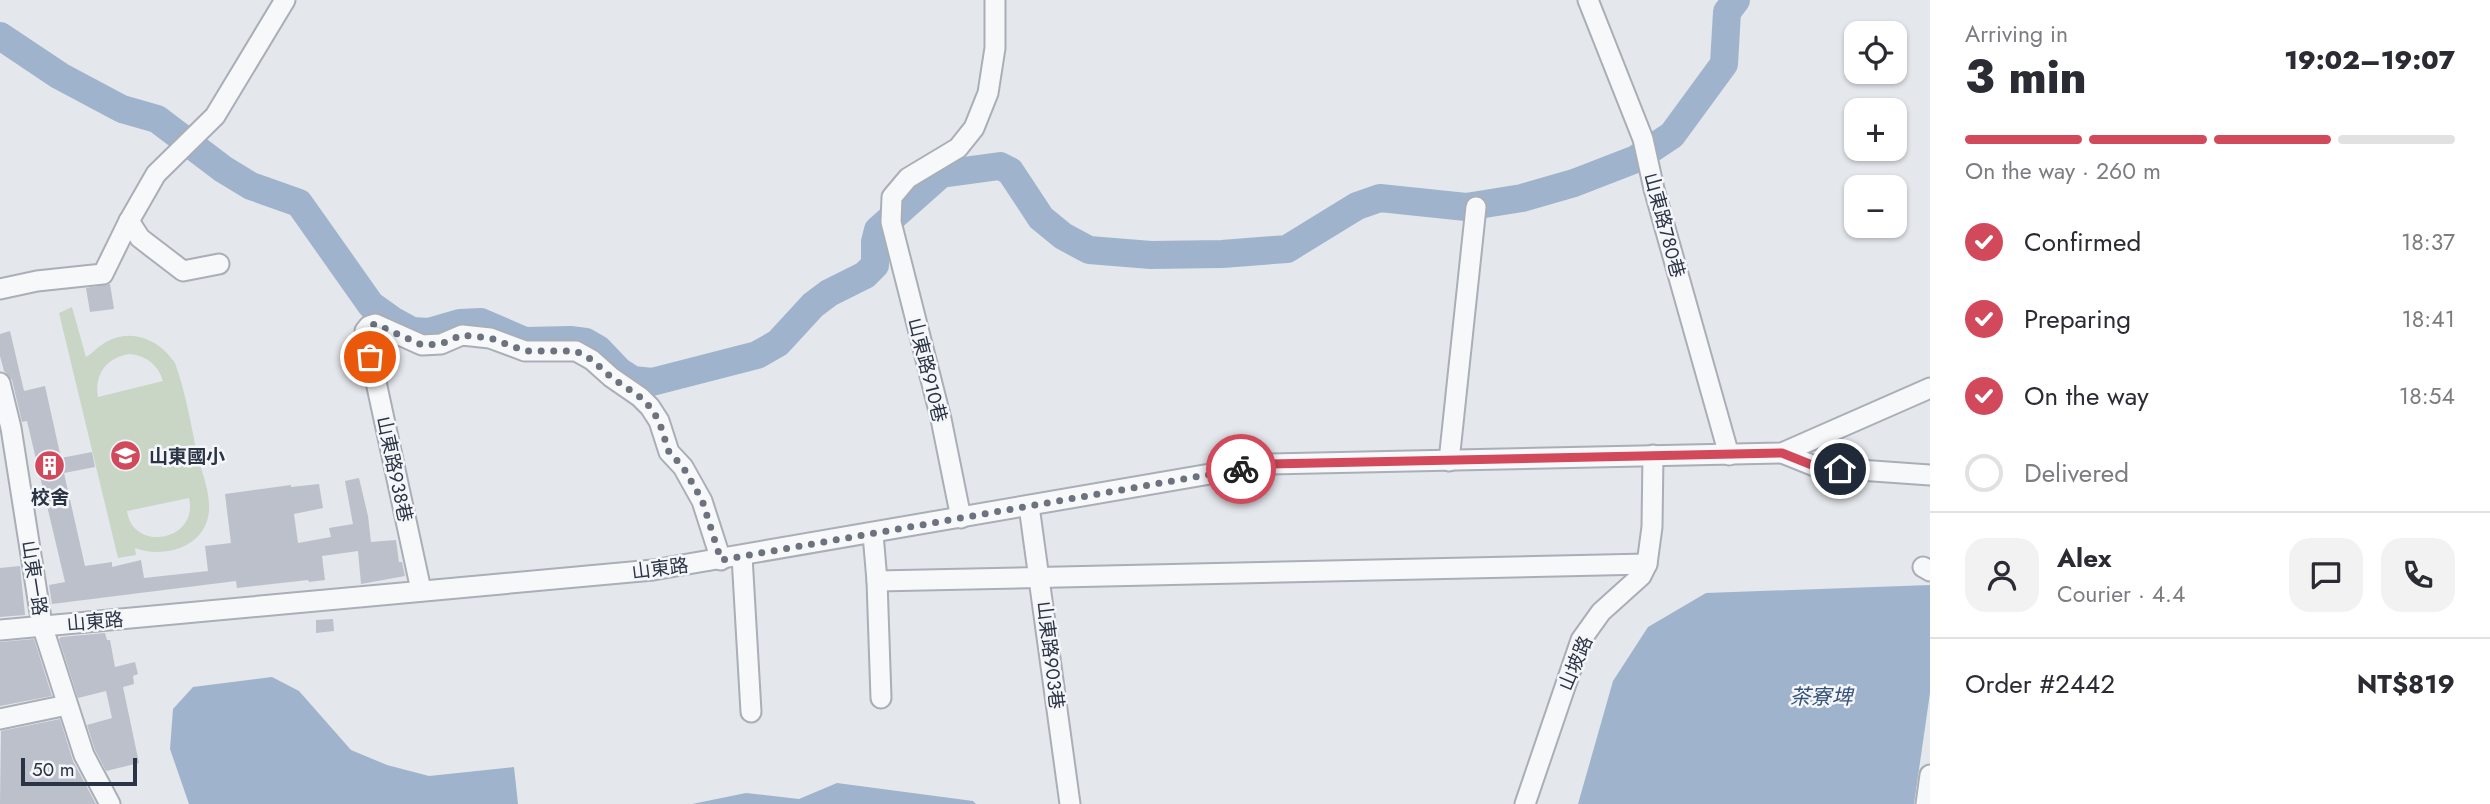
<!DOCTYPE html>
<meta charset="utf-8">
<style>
body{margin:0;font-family:Jost,"Noto Sans TC",sans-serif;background:#f2f2f3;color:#2b2b33;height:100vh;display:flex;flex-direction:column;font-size:26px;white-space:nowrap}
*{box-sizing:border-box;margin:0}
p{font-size:23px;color:#7c7c81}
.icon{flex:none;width:38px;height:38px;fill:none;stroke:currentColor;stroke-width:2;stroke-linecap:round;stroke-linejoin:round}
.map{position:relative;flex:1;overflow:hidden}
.details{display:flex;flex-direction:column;background:#fff;width:560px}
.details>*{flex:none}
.controls{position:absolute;left:1844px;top:21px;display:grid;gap:14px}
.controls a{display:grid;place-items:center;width:63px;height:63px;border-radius:14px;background:#fff;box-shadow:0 2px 5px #0004;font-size:35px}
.scale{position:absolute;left:21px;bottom:18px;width:116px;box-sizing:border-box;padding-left:7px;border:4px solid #2b3445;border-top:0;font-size:19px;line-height:24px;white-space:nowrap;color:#2b3445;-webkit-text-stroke:5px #f4f6f9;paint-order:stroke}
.pin{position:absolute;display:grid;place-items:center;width:60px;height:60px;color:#fff;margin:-30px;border:4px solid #fff;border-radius:50%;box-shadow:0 2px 7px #0007}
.courier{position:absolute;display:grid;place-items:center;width:70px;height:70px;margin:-35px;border:5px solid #d1495b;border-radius:50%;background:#fff;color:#222;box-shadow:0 2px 9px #0007}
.head em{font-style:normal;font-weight:800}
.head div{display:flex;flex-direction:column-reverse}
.head{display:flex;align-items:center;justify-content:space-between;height:119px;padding:0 35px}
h1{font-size:46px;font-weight:800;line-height:52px}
.bar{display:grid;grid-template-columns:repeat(4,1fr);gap:10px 7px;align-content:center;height:84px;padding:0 35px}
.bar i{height:9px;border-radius:5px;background:#e1e1e2}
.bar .active{background:#d1495b}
.bar p{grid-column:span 4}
.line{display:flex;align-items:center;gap:18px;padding:0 35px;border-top:2px solid #e1e1e2}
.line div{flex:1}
.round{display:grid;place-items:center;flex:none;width:74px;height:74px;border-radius:21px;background:#f2f2f3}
ol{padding:0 35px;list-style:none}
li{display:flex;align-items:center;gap:21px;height:77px}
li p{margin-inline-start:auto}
li .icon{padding:7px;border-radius:50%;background:#d1495b;color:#fff;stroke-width:4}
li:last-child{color:#7c7c81}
li i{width:38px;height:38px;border:4px solid #e1e1e2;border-radius:50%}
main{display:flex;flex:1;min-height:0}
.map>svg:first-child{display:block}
</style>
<main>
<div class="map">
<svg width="1930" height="804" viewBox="0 0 1930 804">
<rect width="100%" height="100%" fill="#e4e7ec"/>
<path fill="#c9d6c5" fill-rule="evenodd" d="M72 307 86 357C93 353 99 345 108 341 134 328 160 341 175 363 186 393 191 426 198 458 202 472 209 490 209 505 211 545 166 560 135 548L136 555 118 558 59 313ZM130 354C147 356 158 365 163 381L98 397C94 374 107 357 130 354ZM189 498C199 541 133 553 127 511Z"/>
<g fill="#9fb4cc">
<path d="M1930 585V693L1914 804H1578L1613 681 1648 627 1706 593Z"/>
<path d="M272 677 299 691 351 750 387 765 429 776 514 767 518 804H189L170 749 173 709 193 687Z"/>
<path d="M837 783 973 801 976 804H692L746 793 799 799Z"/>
</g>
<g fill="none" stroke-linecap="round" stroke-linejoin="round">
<path stroke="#9fb4cc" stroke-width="28" d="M0 36 60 76 122 109 157 119 223 169 251 186 299 203 371 305 392 320 412 331 429 332 460 323 481 322 525 341 570 340 586 342 598 349 619 371 633 380 652 382 757 355 778 343 813 305 829 293 865 275 875 265V242L878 230 941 174 1000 166 1010 171 1041 218 1063 236 1089 250 1151 255 1222 254 1287 249 1357 206 1380 198 1466 207 1522 198 1574 183 1636 159 1672 135 1724 64 1727 12 1736 0"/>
</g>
<g fill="#bbc0ca">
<path d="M110 284 114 309 90 312 86 288Z"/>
<path d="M10 331 24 391 45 386 61 458 92 452 95 467 64 473 85 566 112 562V567L141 560 144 578 208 571 205 546 231 543 225 494 291 485V487L319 484 323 508 294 514 298 543 331 537 329 528 353 524 345 481 359 478 368 516 371 542 396 540 399 562H402L405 576 361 584 358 551 322 556 325 580 309 582 308 580 237 588 236 581 52 604 49 585 65 582 27 421 22 422 12 380 4 371 0 356V334Z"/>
<path d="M20 566 25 615 0 617V568Z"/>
<path d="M333 619 334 631 316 633V620Z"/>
<path d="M105 633 107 640H110L115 667 135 662 138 674 133 676 134 684 123 687 139 763 106 771 95 750 87 725 112 718 106 691 78 698 59 639 61 637Z"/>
<path d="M34 639 52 696 0 706V642Z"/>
<path d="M60 719 73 761 96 804H0L1 731Z"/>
</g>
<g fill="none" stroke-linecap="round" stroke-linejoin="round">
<defs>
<g id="minor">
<path d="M1588 0 1643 139 1654 189 1729 455"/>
<path d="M129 221 140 238 183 271 219 264"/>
<path d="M0 289 37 281 103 274 129 221 156 174 215 116 285 0"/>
<path d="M0 383 11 428 42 625 84 755 110 804"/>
<path d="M1782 453 1817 467 1930 475"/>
<path d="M1449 461 1476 207"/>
<path d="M1029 506 1070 804"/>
<path d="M961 518 941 419 891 222 892 197 908 178 958 148 974 128 988 93 995 48V0"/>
<path d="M873 534 877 581 881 698"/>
<path d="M742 556 751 712"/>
<path d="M1923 567 1930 571"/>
<path d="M877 581 1647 564"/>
<path d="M421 590 365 331 369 326 375 324 422 345 441 344 462 335 490 338 525 351H576L592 360 611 377 640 397 650 407 659 421 669 452 683 467 702 501 721 560"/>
<path d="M0 630 653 570 1268 464 1782 453 1930 388"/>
<path d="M0 719 67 705"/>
<path d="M1525 804 1581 640 1601 612 1641 576 1647 564 1652 527 1653 455"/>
<path d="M1926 804 1930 775"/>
</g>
</defs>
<use href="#minor" stroke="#a9aeb7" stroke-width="23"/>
<use href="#minor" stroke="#f7f8fa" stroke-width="19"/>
</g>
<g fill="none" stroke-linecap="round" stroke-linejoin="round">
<path stroke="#6c737f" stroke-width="7" stroke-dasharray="0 12.6" d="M370 357 365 331 369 326 375 324 422 345 441 344 462 335 490 338 525 351H576L592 360 611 377 640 397 650 407 659 421 669 452 683 467 702 500 721 560 1241 469"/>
<path stroke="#d1495b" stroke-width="9" d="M1241 469 1268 464 1782 453 1817 467 1840 469"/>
</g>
<defs>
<symbol id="school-disc" viewBox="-11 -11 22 22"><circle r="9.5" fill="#d1495b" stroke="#f4f6f9"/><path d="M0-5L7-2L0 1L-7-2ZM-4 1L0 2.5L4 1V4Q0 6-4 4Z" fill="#fff"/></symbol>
<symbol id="building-disc" viewBox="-11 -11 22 22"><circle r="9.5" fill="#d1495b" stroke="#f4f6f9"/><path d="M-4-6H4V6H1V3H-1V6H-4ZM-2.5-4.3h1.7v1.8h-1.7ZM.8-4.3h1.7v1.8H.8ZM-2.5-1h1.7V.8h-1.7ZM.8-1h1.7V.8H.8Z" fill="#fff"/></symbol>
</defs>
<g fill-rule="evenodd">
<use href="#school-disc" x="108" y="438" width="35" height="35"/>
<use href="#building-disc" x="32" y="448" width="35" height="35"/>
</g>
<g text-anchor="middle" stroke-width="5" stroke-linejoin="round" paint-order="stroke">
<g font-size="19" fill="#2b3445" stroke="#f4f6f9">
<text transform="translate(1665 225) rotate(75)" y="7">山東路780巷</text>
<text transform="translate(928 370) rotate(76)" y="7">山東路910巷</text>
<text transform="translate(395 469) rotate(78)" y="7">山東路938巷</text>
<text transform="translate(660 568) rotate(-7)" y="7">山東路</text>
<text transform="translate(35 578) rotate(81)" y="7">山東一路</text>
<text transform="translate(95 621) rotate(-5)" y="7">山東路</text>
<text transform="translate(1051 655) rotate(83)" y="7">山東路903巷</text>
<text transform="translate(1575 663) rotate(-67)" y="7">山坡路</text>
</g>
<g font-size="19" font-weight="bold" fill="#2b3445" stroke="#f4f6f9" text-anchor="start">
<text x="149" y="463">山東國小</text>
<text x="50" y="504" text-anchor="middle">校舍</text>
</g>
<g font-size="21" font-style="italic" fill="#34527a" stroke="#f4f6f9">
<text x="1821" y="704">茶寮埤</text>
</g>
</g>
</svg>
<div class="controls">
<a><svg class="icon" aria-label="locate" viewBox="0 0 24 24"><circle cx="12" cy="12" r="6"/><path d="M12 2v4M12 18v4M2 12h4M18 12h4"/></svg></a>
<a>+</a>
<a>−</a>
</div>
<div class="scale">50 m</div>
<div class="pin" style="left:370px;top:357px;background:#ea580c"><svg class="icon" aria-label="bag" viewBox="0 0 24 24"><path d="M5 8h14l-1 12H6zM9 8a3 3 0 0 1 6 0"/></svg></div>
<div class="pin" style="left:1840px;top:469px;background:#1f2937"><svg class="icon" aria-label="home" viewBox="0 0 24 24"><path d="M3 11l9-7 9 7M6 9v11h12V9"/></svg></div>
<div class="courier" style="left:1241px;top:469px"><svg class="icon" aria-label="bike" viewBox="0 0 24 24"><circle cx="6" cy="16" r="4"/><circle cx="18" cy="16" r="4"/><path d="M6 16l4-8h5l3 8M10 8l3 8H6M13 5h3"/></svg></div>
</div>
<section class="details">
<div class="head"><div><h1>3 min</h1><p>Arriving in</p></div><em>19:02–19:07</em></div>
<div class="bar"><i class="active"></i><i class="active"></i><i class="active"></i><i></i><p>On the way · 260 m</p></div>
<ol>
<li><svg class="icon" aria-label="check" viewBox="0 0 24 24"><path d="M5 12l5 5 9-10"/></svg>Confirmed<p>18:37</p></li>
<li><svg class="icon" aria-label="check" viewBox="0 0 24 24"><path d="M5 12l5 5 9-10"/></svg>Preparing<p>18:41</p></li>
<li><svg class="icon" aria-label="check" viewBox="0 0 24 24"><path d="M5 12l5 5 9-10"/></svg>On the way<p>18:54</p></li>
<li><i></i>Delivered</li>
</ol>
<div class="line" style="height:126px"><a class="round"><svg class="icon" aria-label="person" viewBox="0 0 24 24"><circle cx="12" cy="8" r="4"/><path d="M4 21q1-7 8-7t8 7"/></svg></a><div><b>Alex</b><p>Courier · 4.4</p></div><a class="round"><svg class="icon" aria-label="chat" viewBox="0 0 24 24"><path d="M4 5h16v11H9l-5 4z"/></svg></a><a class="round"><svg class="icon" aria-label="phone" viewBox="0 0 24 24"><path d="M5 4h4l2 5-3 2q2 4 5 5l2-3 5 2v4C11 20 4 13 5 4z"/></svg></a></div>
<div class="line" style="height:91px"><div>Order #2442</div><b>NT$819</b></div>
</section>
</main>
